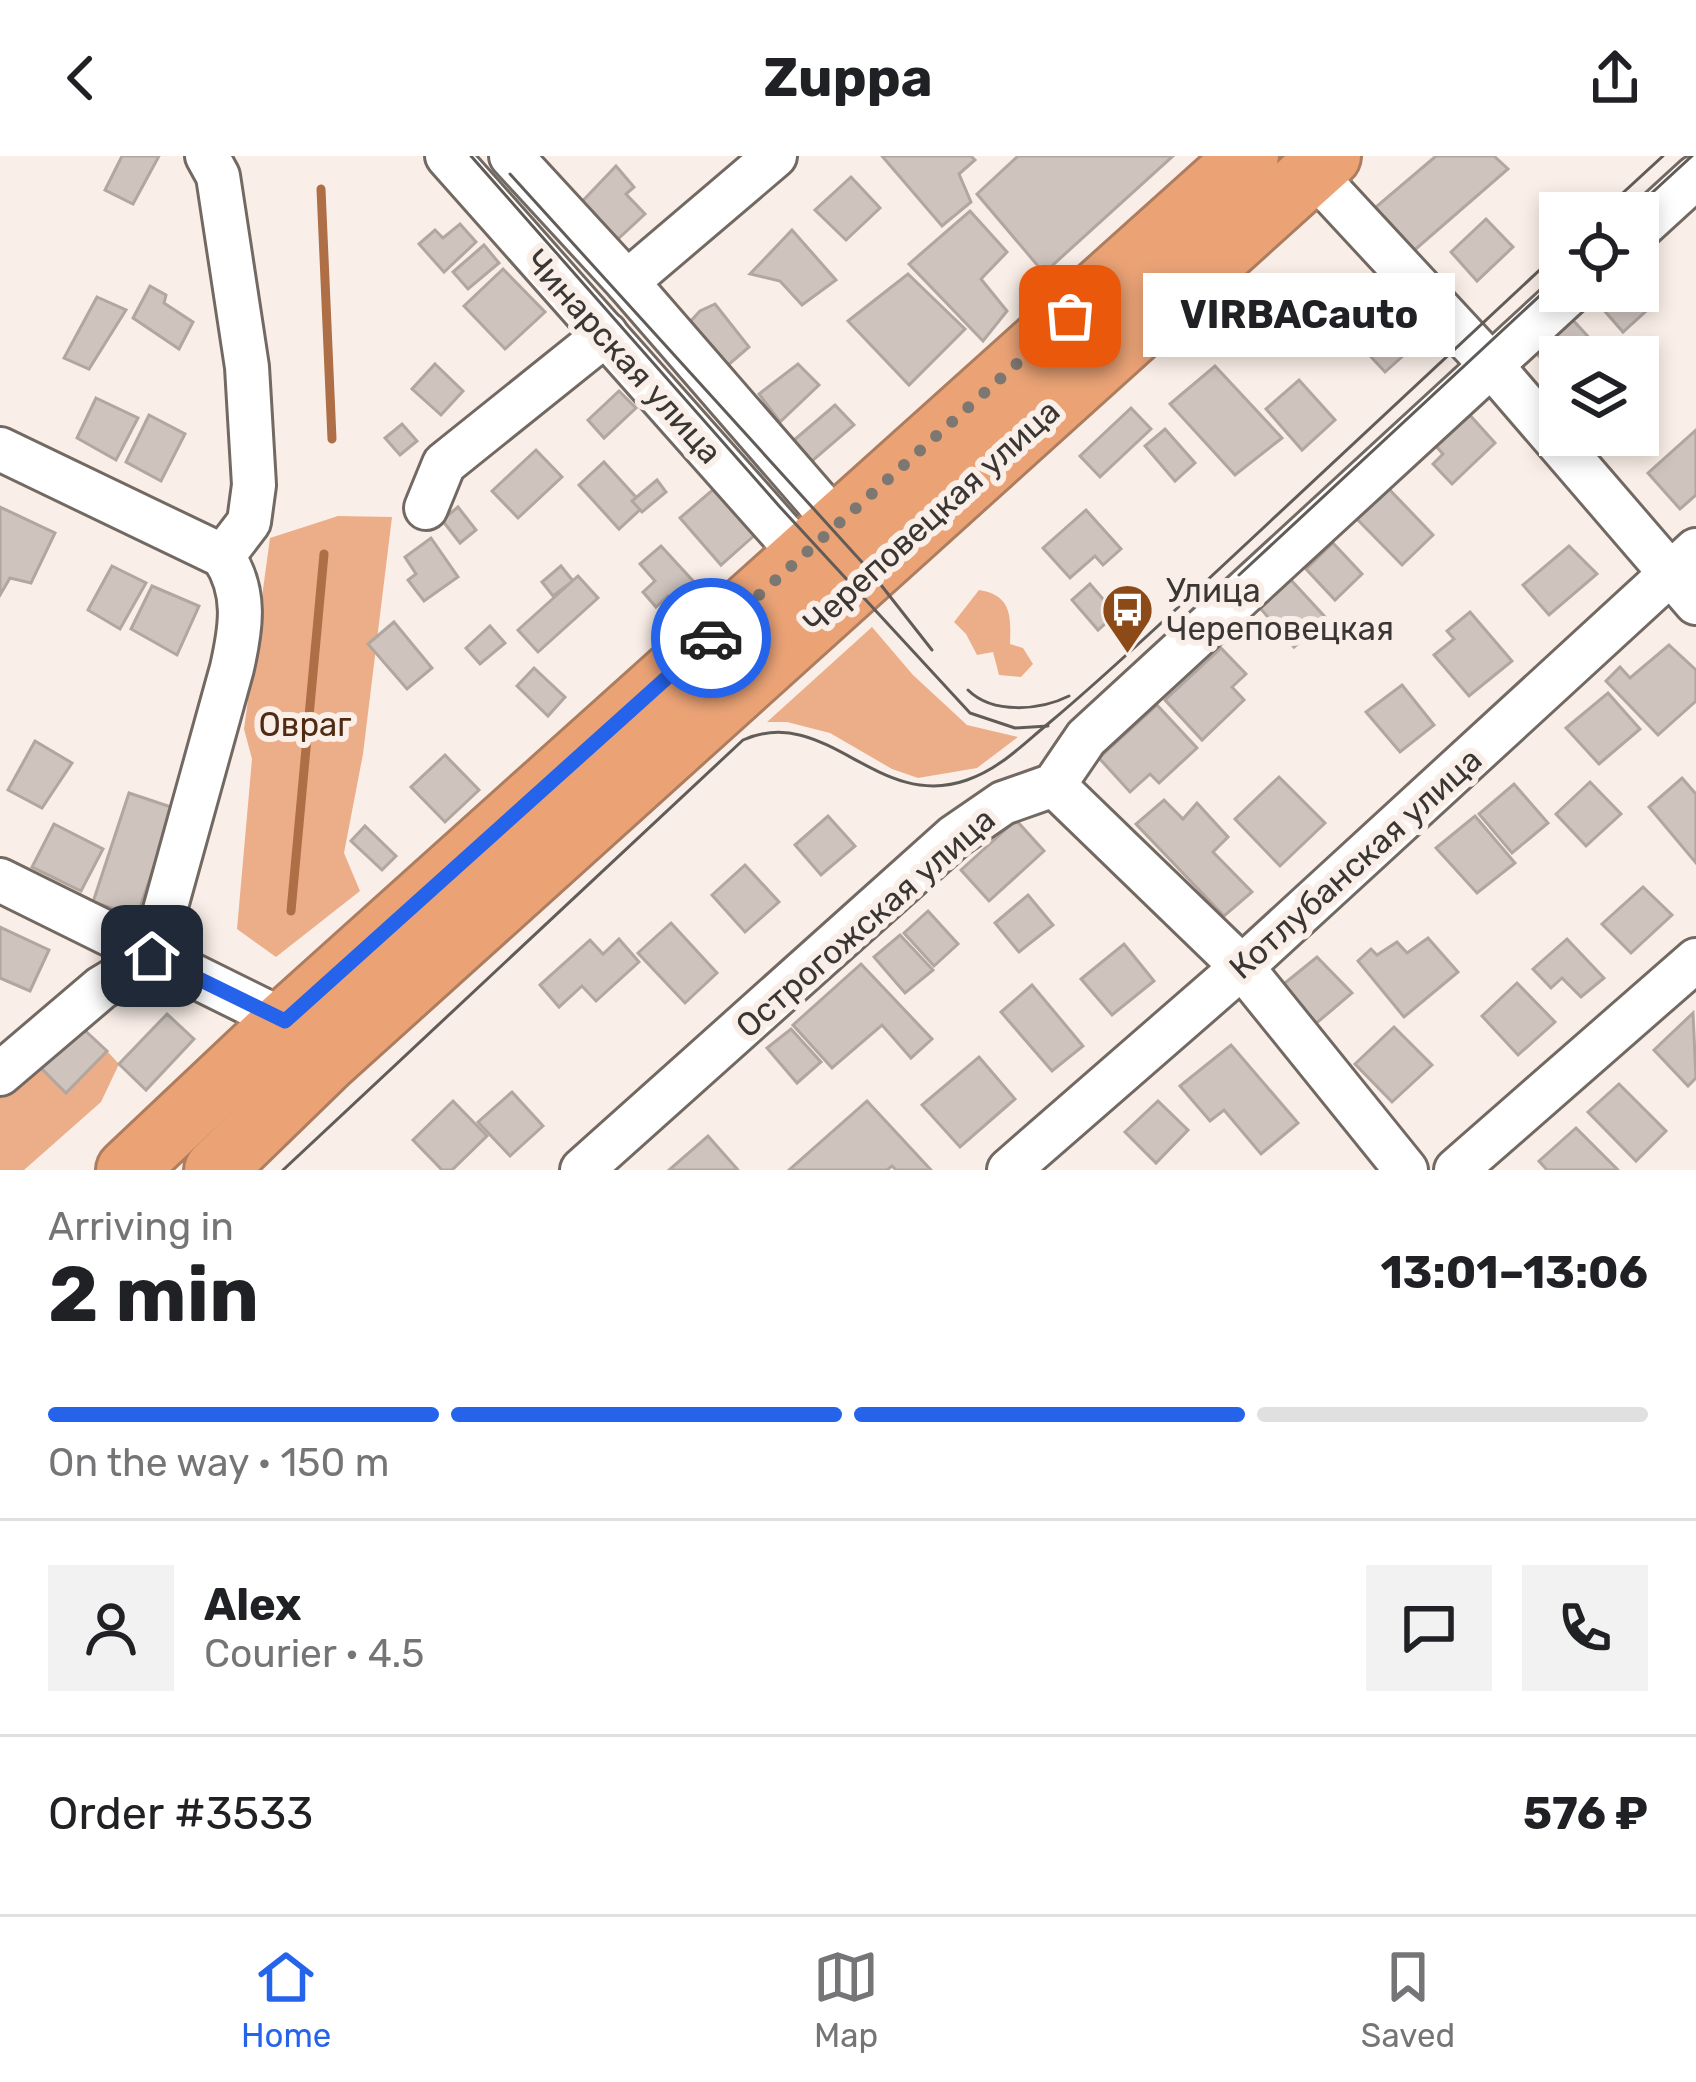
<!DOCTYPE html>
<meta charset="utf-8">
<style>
body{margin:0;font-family:Rubik,sans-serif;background:#f2f2f2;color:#202124;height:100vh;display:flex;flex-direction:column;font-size:45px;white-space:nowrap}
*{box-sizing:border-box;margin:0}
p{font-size:39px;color:#757577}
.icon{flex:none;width:66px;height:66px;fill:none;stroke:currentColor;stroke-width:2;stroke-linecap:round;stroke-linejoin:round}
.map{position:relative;height:1014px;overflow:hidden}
.sheet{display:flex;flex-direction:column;background:#fff;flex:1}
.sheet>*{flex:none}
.fabs{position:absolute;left:1539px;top:36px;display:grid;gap:24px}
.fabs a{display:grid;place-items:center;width:120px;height:120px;border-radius:0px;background:#fff;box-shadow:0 6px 18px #0003;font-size:60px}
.pin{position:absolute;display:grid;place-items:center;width:102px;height:102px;color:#fff;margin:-51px;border-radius:24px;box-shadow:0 6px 18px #0006}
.courier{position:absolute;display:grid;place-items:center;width:120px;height:120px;margin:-60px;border:9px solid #2563eb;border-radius:50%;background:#fff;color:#222;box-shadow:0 3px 15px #0007}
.bubble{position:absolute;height:84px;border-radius:0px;background:#fff;box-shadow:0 6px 18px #0003;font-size:39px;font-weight:700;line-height:84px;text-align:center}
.summary em{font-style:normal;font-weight:700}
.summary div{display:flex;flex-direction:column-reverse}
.summary{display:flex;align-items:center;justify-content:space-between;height:204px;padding:0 48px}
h1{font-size:78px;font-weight:700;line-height:90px}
.bar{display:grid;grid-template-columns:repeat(4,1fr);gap:18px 12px;align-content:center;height:144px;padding:0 48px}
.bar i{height:15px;border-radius:9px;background:#e0e0e0}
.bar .selected{background:#2563eb}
.bar p{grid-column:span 4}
.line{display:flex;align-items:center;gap:30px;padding:0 48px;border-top:3px solid #e0e0e0}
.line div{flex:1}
.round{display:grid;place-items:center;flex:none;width:126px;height:126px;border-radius:0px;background:#f2f2f2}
header{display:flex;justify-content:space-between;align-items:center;height:156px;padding:0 48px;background:#fff;font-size:54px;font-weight:700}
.menu{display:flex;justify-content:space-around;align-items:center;height:168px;border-top:3px solid #e0e0e0;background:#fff;font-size:33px;color:#757577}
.menu a{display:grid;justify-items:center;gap:6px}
.menu .selected{color:#2563eb}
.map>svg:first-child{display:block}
</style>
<header><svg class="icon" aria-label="back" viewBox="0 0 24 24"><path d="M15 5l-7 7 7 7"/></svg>Zuppa<svg class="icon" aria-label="share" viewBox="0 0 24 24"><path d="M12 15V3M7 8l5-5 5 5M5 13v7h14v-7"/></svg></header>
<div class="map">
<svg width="1696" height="1014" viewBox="0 0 1696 1014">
<rect width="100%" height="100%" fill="#faefe8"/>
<g fill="#ecae88">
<path d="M338 360 392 361 363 598 344 697 360 735 276 801 237 773 252 603 244 573 270 382Z"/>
<path d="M979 434C1012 439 1011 461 1010 488L1023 492 1033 508 1021 521 999 519 993 496 977 499 966 478 954 466Z"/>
<path d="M872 471 913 519 967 569 1018 581 977 612 918 622 892 613 830 577 787 566H767Z"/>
<path d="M107 895 119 908 101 946 24 1014H0V937L38 909 66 936Z"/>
</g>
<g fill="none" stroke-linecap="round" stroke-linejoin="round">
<g stroke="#ae6f46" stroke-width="9">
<path d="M321 33 332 283"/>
<path d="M291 755 324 398"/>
</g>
</g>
<g fill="#cec3bd" stroke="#b1a6a0" stroke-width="3">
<path d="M122 0H159L133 48 105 34Z"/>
<path d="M882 0H971L975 4 959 18 971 46 942 70Z"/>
<path d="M1018 0H1173L1044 117 977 38Z"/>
<path d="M1436 0H1494L1508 13 1410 98 1370 56Z"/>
<path d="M616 10 634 31 626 38 645 58 607 93 573 55Z"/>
<path d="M851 21 880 52 846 84 815 54Z"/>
<path d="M970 55 1007 96 981 123 1007 155 983 185 909 108Z"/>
<path d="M1486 63 1513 91 1477 125 1451 96Z"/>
<path d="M460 68 476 86 444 116 419 88 435 74 443 82Z"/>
<path d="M792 74 836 124 802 149 780 125 750 118Z"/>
<path d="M484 89 499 107 468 133 453 116Z"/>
<path d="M503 113 545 156 505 193 464 150Z"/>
<path d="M908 118 965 173 909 229 848 165Z"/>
<path d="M1638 128 1655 147 1623 176 1596 145 1607 135H1638Z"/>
<path d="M150 130 166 139 164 147 193 166 179 193 133 162Z"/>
<path d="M97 141 126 154 89 213 64 202Z"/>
<path d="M715 148 749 191 726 211 688 168 700 155Z"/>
<path d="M1378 152 1413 191 1385 216 1349 177Z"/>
<path d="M1570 161 1607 201H1560V222L1534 195Z"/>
<path d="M435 208 463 235 441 259 412 233Z"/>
<path d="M798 208 819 229 780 266 759 238Z"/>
<path d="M1215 210 1282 282 1235 319 1170 248Z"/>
<path d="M1299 224 1335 264 1302 294 1266 253Z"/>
<path d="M619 235 636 252 604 282 588 264Z"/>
<path d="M96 242 138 262 116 304 77 282Z"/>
<path d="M835 249 854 269 811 306 793 285Z"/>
<path d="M1131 252 1151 273 1100 321 1080 300Z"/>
<path d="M1468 257 1495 287 1452 328 1433 308 1443 298 1434 288Z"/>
<path d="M149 259 185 278 161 325 126 306Z"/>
<path d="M402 268 417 285 400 299 385 282Z"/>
<path d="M1165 273 1195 307 1175 325 1145 290Z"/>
<path d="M1696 274V339L1680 353 1648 317Z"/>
<path d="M536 294 562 321 518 362 492 335Z"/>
<path d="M604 306 644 350 619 373 579 329Z"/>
<path d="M657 324 666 336 642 356 632 345Z"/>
<path d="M716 331 757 377 721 409 680 362Z"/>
<path d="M1389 333 1433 379 1402 409 1357 363Z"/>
<path d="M0 351 55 377 31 427 10 422 0 439Z"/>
<path d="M458 351 476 374 460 387 442 364Z"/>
<path d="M1086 354 1121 393 1103 409 1095 400 1070 422 1043 392Z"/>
<path d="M431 382 458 421 424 445 408 424 416 418 405 401Z"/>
<path d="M1333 387 1362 418 1335 444 1306 413Z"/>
<path d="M661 390 694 426 673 445 668 440 656 451 643 436 655 425 640 408Z"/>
<path d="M1569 390 1597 418 1549 459 1523 429Z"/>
<path d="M112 410 146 427 120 473 88 454Z"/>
<path d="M561 410 573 425 553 440 542 426Z"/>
<path d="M578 420 598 442 538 496 518 474Z"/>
<path d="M1291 424 1326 462 1294 491 1260 452Z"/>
<path d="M1090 428 1116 458 1098 474 1072 444Z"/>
<path d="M152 430 199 450 177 499 131 473Z"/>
<path d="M1470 456 1512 505 1469 540 1434 499 1454 483 1447 475Z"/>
<path d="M394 466 432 512 407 533 368 488Z"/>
<path d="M490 470 505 487 480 508 466 492Z"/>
<path d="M1669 489 1696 514V545L1658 579 1606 525 1620 511 1630 522Z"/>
<path d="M1221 492 1246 518 1232 531 1244 544 1202 584 1165 544Z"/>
<path d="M534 512 565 541 548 560 517 530Z"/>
<path d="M1402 529 1434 569 1400 596 1366 556Z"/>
<path d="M1608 537 1640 573 1599 608 1566 572Z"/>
<path d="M1157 549 1197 592 1159 627 1150 618 1130 636 1099 602Z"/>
<path d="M35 585 72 607 42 652 8 634Z"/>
<path d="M445 599 479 634 445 666 411 631Z"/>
<path d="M1279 621 1325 667 1280 710 1235 663Z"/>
<path d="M1682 622 1696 638V707L1649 651Z"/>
<path d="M1590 626 1621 658 1586 690 1556 658Z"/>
<path d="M1514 628 1548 667 1512 697 1479 658Z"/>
<path d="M129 637 174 652 137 760 93 746Z"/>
<path d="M1164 644 1183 663 1197 647 1228 681 1213 696 1252 736 1224 760 1136 668Z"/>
<path d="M828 660 855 690 821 719 795 689Z"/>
<path d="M1475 660 1515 707 1477 737 1436 692Z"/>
<path d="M1016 664 1044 695 989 745 961 714Z"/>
<path d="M54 668 103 693 81 735 32 711Z"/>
<path d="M365 670 396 700 382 714 351 685Z"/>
<path d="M745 709 779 746 745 776 712 739Z"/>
<path d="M1643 731 1672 759 1631 797 1602 768Z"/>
<path d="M1028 739 1053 769 1019 796 995 767Z"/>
<path d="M928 755 958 788 934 810 904 777Z"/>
<path d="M671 767 717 817 685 847 638 797Z"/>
<path d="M0 771 49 794 30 835 0 822Z"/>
<path d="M900 779 933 814 905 837 874 801Z"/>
<path d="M1428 782 1458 816 1404 861 1358 805 1371 793 1377 799 1397 786 1407 797Z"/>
<path d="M619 783 639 806 596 845 582 830 559 851 540 829 590 784 603 798Z"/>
<path d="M1567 783 1604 822 1581 841 1562 822 1551 832 1533 813Z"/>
<path d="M1124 788 1154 825 1112 859 1081 823Z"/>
<path d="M1317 801 1352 837 1313 870 1280 831Z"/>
<path d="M861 808 932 883 911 902 882 869 832 912 793 869Z"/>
<path d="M1517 827 1555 866 1518 899 1482 860Z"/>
<path d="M1032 829 1083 890 1052 915 1001 856Z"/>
<path d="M1693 857 1696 922 1688 930 1654 894Z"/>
<path d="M167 858 194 883 146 934 119 908Z"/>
<path d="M78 868 107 895 66 937 38 909Z"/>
<path d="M1394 871 1432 909 1392 946 1355 908Z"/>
<path d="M791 873 821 906 797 927 767 892Z"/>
<path d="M1231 889 1298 967 1261 998 1224 954 1210 965 1180 930Z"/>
<path d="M979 901 1015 943 960 991 922 949Z"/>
<path d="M1619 928 1666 975 1636 1005 1588 956Z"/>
<path d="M512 936 543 970 510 1000 478 966Z"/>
<path d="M453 945 487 980 452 1014H442L413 984Z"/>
<path d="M867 945 931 1014H896L892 1010 887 1014H789Z"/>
<path d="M1158 945 1188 974 1156 1007 1125 976Z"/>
<path d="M1576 972 1618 1014H1547L1539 1005Z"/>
<path d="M708 980 738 1014H669Z"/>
</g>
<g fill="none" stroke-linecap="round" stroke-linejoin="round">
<defs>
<g id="minor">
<path d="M207 0 218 20 247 211 254 329 249 366 223 400"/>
<path d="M447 0 802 400"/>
<path d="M511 0 627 126"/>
<path d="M775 0 627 126 838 369"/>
<path d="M1312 16 1491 209 1696 447"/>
<path d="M1638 74 1696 21"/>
<path d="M0 293 223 400C247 436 241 472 232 512L152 801"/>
<path d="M426 352 444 308 606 178"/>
<path d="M1054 629 1242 811 1406 1014"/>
<path d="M0 724 285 865 300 880"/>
<path d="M0 918 101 832 152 801"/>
<path d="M582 1014 955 680 1003 647 1054 629 1086 582 1572 135"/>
<path d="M1009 1014 1242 811 1696 394"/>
<path d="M1456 1014 1696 804"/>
</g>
<g id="highway">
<path d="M127 1014 285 865 1248 0"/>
<path d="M215 1014 326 906 1330 0"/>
</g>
</defs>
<use href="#minor" stroke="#736963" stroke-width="48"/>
<use href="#highway" stroke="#ad7d5f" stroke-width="66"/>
<use href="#minor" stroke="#fff" stroke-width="42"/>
<use href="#highway" stroke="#eba376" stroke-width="60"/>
<g stroke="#615c58" stroke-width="3">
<path d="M471 0 780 351 970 557 1015 572 1048 570"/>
<path d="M510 18 870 415 932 494"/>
<path d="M1601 57 1663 0"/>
<path d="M1630 57 1692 0"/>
<path d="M1239 419 1560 121"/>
<path d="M968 534C993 559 1041 554 1069 540"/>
<path d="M283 1014 743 584C826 547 877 656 967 624 1001 612 1022 589 1049 567 1091 532 1131 495 1172 457 1301 336 1430 215 1560 95"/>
</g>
</g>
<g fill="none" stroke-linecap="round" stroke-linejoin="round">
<path stroke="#7d7772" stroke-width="12" stroke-dasharray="0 21.6" d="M711 482 1070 160"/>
<path stroke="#2563eb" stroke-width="15" d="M152 800 285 865 711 482"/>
</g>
<defs>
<symbol id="bus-pin" viewBox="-11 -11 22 30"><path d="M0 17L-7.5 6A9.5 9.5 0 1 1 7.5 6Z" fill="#8c4a19" stroke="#faefe8"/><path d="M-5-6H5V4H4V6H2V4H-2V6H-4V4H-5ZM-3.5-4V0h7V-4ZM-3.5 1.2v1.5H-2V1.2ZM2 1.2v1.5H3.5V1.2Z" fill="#fff"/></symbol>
</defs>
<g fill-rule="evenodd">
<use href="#bus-pin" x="1098" y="424" width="59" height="81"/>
</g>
<g text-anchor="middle" stroke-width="12" stroke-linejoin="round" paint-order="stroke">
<g font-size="33" fill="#3a3633" stroke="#faefe8">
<text transform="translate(624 200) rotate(48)" y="12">Чинарская улица</text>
<text transform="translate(931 360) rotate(-42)" y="12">Череповецкая улица</text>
<text transform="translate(1355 707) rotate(-42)" y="12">Котлубанская улица</text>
<text transform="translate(865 766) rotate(-41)" y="12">Острогожская улица</text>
</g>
<g font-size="33" fill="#3a3633" stroke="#faefe8" text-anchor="start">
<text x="1166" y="446">Улица<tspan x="1166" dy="38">Череповецкая</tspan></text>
</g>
<g font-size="33" fill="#4f2b13" stroke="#faefe8">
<text x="305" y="580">Овраг</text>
</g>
</g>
</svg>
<div class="fabs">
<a><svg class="icon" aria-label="locate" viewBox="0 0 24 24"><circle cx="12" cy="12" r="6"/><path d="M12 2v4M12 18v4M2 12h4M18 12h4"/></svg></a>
<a><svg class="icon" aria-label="layers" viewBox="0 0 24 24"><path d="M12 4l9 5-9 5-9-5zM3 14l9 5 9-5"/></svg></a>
</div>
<div class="pin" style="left:1070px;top:160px;background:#ea580c"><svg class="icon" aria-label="bag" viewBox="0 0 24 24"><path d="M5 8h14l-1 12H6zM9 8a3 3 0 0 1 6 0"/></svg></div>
<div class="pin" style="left:152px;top:800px;background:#1f2937"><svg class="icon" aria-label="home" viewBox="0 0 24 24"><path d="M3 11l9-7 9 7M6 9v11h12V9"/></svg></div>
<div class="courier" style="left:711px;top:482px"><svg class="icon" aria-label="car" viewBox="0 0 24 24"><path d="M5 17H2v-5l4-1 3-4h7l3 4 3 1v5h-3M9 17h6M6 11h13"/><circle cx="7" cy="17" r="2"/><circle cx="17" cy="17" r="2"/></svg></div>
<div class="bubble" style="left:1143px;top:117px;width:312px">VIRBACauto</div>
</div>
<section class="sheet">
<div class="summary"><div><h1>2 min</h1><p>Arriving in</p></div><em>13:01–13:06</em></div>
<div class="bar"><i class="selected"></i><i class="selected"></i><i class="selected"></i><i></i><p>On the way · 150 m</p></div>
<div class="line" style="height:216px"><a class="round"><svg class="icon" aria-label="person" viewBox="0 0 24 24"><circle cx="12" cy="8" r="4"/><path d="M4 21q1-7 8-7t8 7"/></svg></a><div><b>Alex</b><p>Courier · 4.5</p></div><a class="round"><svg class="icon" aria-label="chat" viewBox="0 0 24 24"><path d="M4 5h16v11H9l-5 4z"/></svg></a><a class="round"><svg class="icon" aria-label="phone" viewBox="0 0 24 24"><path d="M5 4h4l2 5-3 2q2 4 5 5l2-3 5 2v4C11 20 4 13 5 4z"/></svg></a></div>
<div class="line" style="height:156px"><div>Order #3533</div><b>576 ₽</b></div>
</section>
<nav class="menu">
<a class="selected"><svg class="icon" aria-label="home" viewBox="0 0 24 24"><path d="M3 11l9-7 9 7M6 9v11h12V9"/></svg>Home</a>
<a><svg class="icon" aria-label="map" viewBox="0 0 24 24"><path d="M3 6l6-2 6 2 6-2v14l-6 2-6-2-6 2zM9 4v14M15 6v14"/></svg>Map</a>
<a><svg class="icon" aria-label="saved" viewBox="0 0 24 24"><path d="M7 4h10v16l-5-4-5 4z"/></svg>Saved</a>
</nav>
